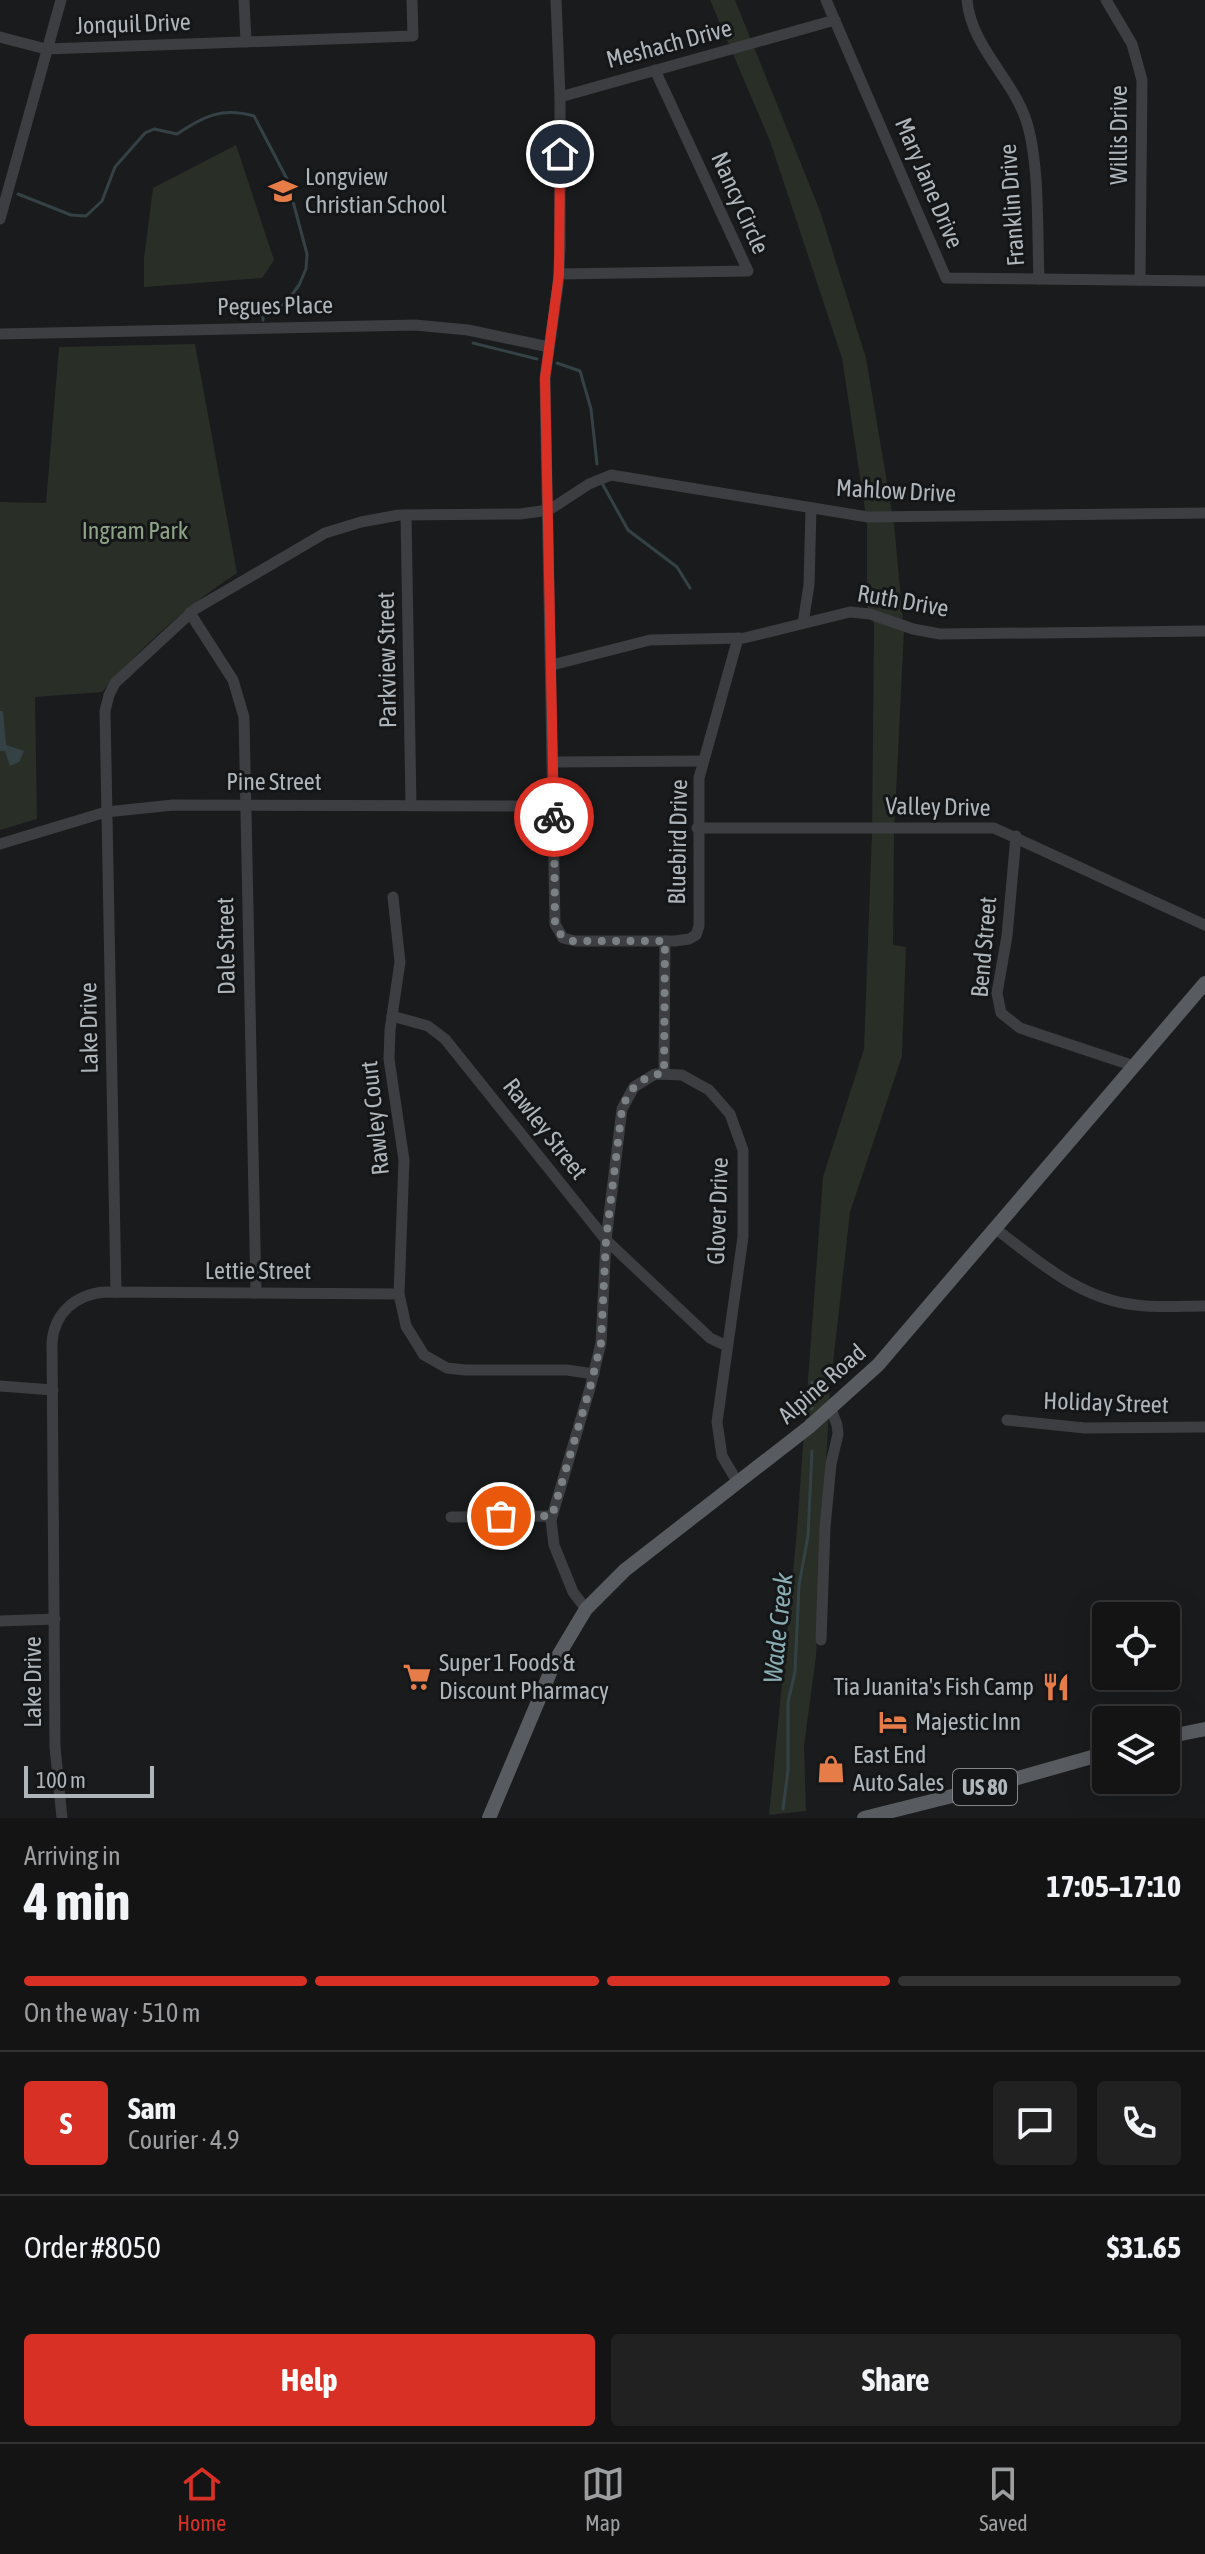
<!DOCTYPE html>
<meta charset="utf-8">
<style>
body{margin:0;font-family:"Asap Condensed",sans-serif;background:#212122;color:#f1f3f6;height:100vh;display:flex;flex-direction:column;font-size:30px;white-space:nowrap}
*{box-sizing:border-box;margin:0}
p{font-size:26px;color:#9d9ea0}
.icon{flex:none;width:44px;height:44px;fill:none;stroke:currentColor;stroke-width:2;stroke-linecap:round;stroke-linejoin:round}
.map{position:relative;height:1818px;overflow:hidden}
.panel{display:flex;flex-direction:column;background:#141415;flex:1}
.panel>*{flex:none}
.buttons{position:absolute;left:1092px;top:1602px;display:grid;gap:16px}
.buttons a{display:grid;place-items:center;width:88px;height:88px;border-radius:8px;background:#141415;box-shadow:0 8px 32px #0002,0 0 0 2px #333334;font-size:40px}
.scale{position:absolute;left:24px;bottom:20px;width:130px;box-sizing:border-box;padding-left:8px;border:4px solid #aeb6bb;border-top:0;font-size:22px;line-height:28px;white-space:nowrap;color:#aeb6bb;-webkit-text-stroke:6px #151618;paint-order:stroke}
.pin{position:absolute;display:grid;place-items:center;width:68px;height:68px;color:#fff;margin:-34px;border:4px solid #fff;border-radius:50%;box-shadow:0 2px 8px #0007}
.courier{position:absolute;display:grid;place-items:center;width:80px;height:80px;margin:-40px;border:6px solid #d93025;border-radius:50%;background:#fff;color:#222;box-shadow:0 2px 10px #0007}
.head em{font-style:normal;font-weight:700}
.head div{display:flex;flex-direction:column-reverse}
.head{display:flex;align-items:center;justify-content:space-between;height:136px;padding:0 24px}
h1{font-size:52px;font-weight:700;line-height:60px}
.bar{display:grid;grid-template-columns:repeat(4,1fr);gap:12px 8px;align-content:center;height:96px;padding:0 24px}
.bar i{height:10px;border-radius:6px;background:#333334}
.bar .current{background:#d93025}
.bar p{grid-column:span 4}
.line{display:flex;align-items:center;gap:20px;padding:0 24px;border-top:2px solid #333334}
.line div{flex:1}
.round{display:grid;place-items:center;flex:none;width:84px;height:84px;border-radius:8px;background:#212122}
.button{display:flex;gap:16px;margin-top:auto;padding:16px 24px}
.button a{flex:1;height:92px;border-radius:8px;background:#d93025;color:#fff;font-size:32px;font-weight:700;line-height:92px;text-align:center}
.button a+a{background:#212122;color:#f1f3f6}
.dock{display:flex;justify-content:space-around;align-items:center;height:112px;border-top:2px solid #333334;background:#141415;font-size:22px;color:#9d9ea0}
.dock a{display:grid;justify-items:center;gap:4px}
.dock .current{color:#d93025}
.map>svg:first-child{display:block}
</style>
<div class="map">
<svg width="1205" height="1818" viewBox="0 0 1205 1818">
<rect width="100%" height="100%" fill="#1a1b1c"/>
<g fill="#292e27">
<path d="M710 0H735L820 211 866 358 894 524 904 631 894 834 893 945 906 947 902 1056 850 1212 830 1390 816 1656 804 1746 806 1811 769 1815 796 1541 823 1177 864 1049 872 833 874 624 867 606V523L842 358 770 141Z"/>
<path d="M236 145 274 260 262 278 144 287V258L153 188Z"/>
<path d="M195 344 237 573C185 607 142 646 102 692L35 697 37 819 0 830V502L46 503 59 347Z"/>
</g>
<path fill="#344245" d="M0 711H3L6 745 24 751 19 762 10 766 5 751H0Z"/>
<g fill="none" stroke-linecap="round" stroke-linejoin="round">
<g stroke="#344245" stroke-width="3">
<path d="M18 194 71 215 86 216 102 201 115 167 145 133 154 129 177 134C204 116 222 107 254 116L287 179 307 254 306 269 299 285 286 303 263 312V320"/>
<path d="M473 343 537 359"/>
<path d="M557 363 580 371 591 409 597 464"/>
<path d="M603 485 628 530 677 567 690 588"/>
<path d="M812 1382V1409"/>
<path d="M783 1809 788 1770V1702L795 1672 799 1585 808 1536 812 1451"/>
</g>
<g stroke="#3c3e41" stroke-width="11">
<path d="M244 0 246 42"/>
<path d="M556 0 560 97V248L558 285 545 378 555 924 563 938 575 941H675L689 939 696 935 699 926V778L738 638"/>
<path d="M826 0 946 278 1205 281"/>
<path d="M967 0C971 46 1012 78 1026 120 1040 162 1037 233 1039 279"/>
<path d="M1106 0 1132 44 1142 80 1140 280"/>
<path d="M0 37 46 49 413 36 412 0"/>
<path d="M560 97 835 20"/>
<path d="M0 219 61 0"/>
<path d="M559 274 748 271 655 70"/>
<path d="M0 334 415 325 468 330 549 347"/>
<path d="M406 515 411 805"/>
<path d="M190 613 233 680 244 717 256 1293"/>
<path d="M803 623 809 585 811 508"/>
<path d="M552 665 650 640 744 638 850 612 870 614 913 629 940 634 1205 631"/>
<path d="M553 762 703 761"/>
<path d="M697 828H994L1205 925"/>
<path d="M1016 836 1007 936 997 993 1001 1013 1020 1028 1134 1066"/>
<path d="M0 844 106 812 173 805 554 806"/>
<path d="M393 897 400 962 390 1030 389 1059 404 1160 399 1294 406 1326 424 1355 447 1368 465 1370H567L594 1374"/>
<path d="M392 1016 428 1026 445 1039 606 1240 710 1338 727 1346"/>
<path d="M664 1073 665 941"/>
<path d="M996 1229C1039 1262 1080 1299 1136 1305 1159 1308 1182 1306 1205 1306"/>
<path d="M116 1292 105 711 109 695 115 683 195 609 325 533 361 522 399 515 520 514 549 510 589 484 611 475 868 517 1205 513"/>
<path d="M0 1386 53 1390"/>
<path d="M1007 1420 1085 1428 1205 1427"/>
<path d="M451 1517 552 1516"/>
<path d="M586 1609 573 1592 554 1545 551 1520 590 1388 601 1343 606 1240 622 1109 634 1087 655 1074 682 1075 709 1090 730 1114 743 1150V1237L717 1422 722 1456 738 1483"/>
<path d="M0 1621 55 1619"/>
<path d="M821 1640 825 1527 831 1464 838 1434 837 1425 831 1409"/>
<path d="M62 1818 55 1747 52 1343C54 1313 75 1295 104 1292L399 1294"/>
</g>
<g stroke="#585c60" stroke-width="14">
<path d="M1166 1737 1205 1729"/>
<path d="M489 1818 555 1661 586 1609 625 1570 809 1427 878 1365 1205 983"/>
<path d="M864 1818 968 1792 1106 1753"/>
</g>
</g>
<g fill="none" stroke-linecap="round" stroke-linejoin="round">
<path stroke="#7a8083" stroke-width="8" stroke-dasharray="0 14.4" d="M501 1516H552L590 1388 601 1343 606 1240 622 1109C629 1088 642 1076 664 1073L665 941H571L561 935 555 924 554 817"/>
<path stroke="#d93025" stroke-width="10" d="M554 817 545 378 559 274 560 154"/>
</g>
<defs>
<symbol id="school-bare" viewBox="-9 -9 18 18"><path d="M0-5L7-2L0 1L-7-2ZM-4 1L0 2.5L4 1V4Q0 6-4 4Z" fill="#e67d49" stroke="#151618" stroke-width="2.5" paint-order="stroke"/></symbol>
<symbol id="supermarket-bare" viewBox="-9 -9 18 18"><path d="M-6-5.5h2.5l.6 2H6L4.5 2H-2.5L-4.4-4H-6ZM-1.5 3.2a1.3 1.3 0 1 0 .1 0ZM3 3.2a1.3 1.3 0 1 0 .1 0Z" fill="#e67d49" stroke="#151618" stroke-width="2.5" paint-order="stroke"/></symbol>
<symbol id="restaurant-bare" viewBox="-9 -9 18 18"><path d="M-5-6h1v4h1v-4h1v4h1v-4h1v5L-1.5 .5V6h-2V.5L-5-1ZM5-6V6H3V1.5H1.5Q1.5-4 5-6Z" fill="#e67d49" stroke="#151618" stroke-width="2.5" paint-order="stroke"/></symbol>
<symbol id="hotel-bare" viewBox="-9 -9 18 18"><path d="M-6-4.5h1.5V1H6V5H4.5V3h-9V5H-6ZM-4 0a1.8 1.8 0 1 1 3.6 0ZM.5 0V-2.5h3Q6-2.5 6 0Z" fill="#e67d49" stroke="#151618" stroke-width="2.5" paint-order="stroke"/></symbol>
<symbol id="shop-bare" viewBox="-9 -9 18 18"><path d="M-5-2.5h2.3a2.7 3.5 0 0 1 5.4 0H5L5.5 6h-11ZM-1.5-2.5h3a1.5 2.3 0 0 0-3 0Z" fill="#e67d49" stroke="#151618" stroke-width="2.5" paint-order="stroke"/></symbol>
</defs>
<g fill-rule="evenodd">
<use href="#school-bare" x="263" y="171" width="40" height="40"/>
<use href="#supermarket-bare" x="397" y="1657" width="40" height="40"/>
<use href="#restaurant-bare" x="1036" y="1667" width="40" height="40"/>
<use href="#hotel-bare" x="873" y="1702" width="40" height="40"/>
<use href="#shop-bare" x="811" y="1749" width="40" height="40"/>
</g>
<g text-anchor="middle" stroke-width="6" stroke-linejoin="round" paint-order="stroke">
<rect fill="#151618" stroke="#80868a" stroke-width="2" x="953" y="1769" width="64" height="36" rx="6"/>
<g font-size="22" font-weight="bold" fill="#aeb6bb">
<text x="985" y="1795">US 80</text>
</g>
<g font-size="24" fill="#aeb6bb" stroke="#151618">
<text transform="translate(133 24) rotate(-2)" y="8">Jonquil Drive</text>
<text transform="translate(669 44) rotate(-15)" y="8">Meshach Drive</text>
<text transform="translate(1119 135) rotate(-90)" y="8">Willis Drive</text>
<text transform="translate(929 183) rotate(67)" y="8">Mary Jane Drive</text>
<text transform="translate(740 203) rotate(66)" y="8">Nancy Circle</text>
<text transform="translate(1012 205) rotate(-94)" y="8">Franklin Drive</text>
<text transform="translate(275 306) rotate(-1)" y="8">Pegues Place</text>
<text transform="translate(896 491) rotate(3)" y="8">Mahlow Drive</text>
<text transform="translate(903 601) rotate(10)" y="8">Ruth Drive</text>
<text transform="translate(387 660) rotate(-91)" y="8">Parkview Street</text>
<text x="274" y="790">Pine Street</text>
<text transform="translate(938 807) rotate(1)" y="8">Valley Drive</text>
<text transform="translate(678 842) rotate(-89)" y="8">Bluebird Drive</text>
<text transform="translate(226 946) rotate(-91)" y="8">Dale Street</text>
<text transform="translate(984 947) rotate(-85)" y="8">Bend Street</text>
<text transform="translate(89 1028) rotate(-91)" y="8">Lake Drive</text>
<text transform="translate(375 1118) rotate(-96)" y="8">Rawley Court</text>
<text transform="translate(545 1129) rotate(52)" y="8">Rawley Street</text>
<text transform="translate(718 1211) rotate(-88)" y="8">Glover Drive</text>
<text x="258" y="1279">Lettie Street</text>
<text transform="translate(822 1384) rotate(-41)" y="8">Alpine Road</text>
<text transform="translate(1106 1403) rotate(2)" y="8">Holiday Street</text>
<text transform="translate(33 1682) rotate(-90)" y="8">Lake Drive</text>
</g>
<g font-size="24" fill="#aeb6bb" stroke="#151618" text-anchor="start">
<text x="305" y="185">Longview<tspan x="305" dy="28">Christian School</tspan></text>
<text x="439" y="1671">Super 1 Foods &amp;<tspan x="439" dy="28">Discount Pharmacy</tspan></text>
<text x="1034" y="1695" text-anchor="end">Tia Juanita's Fish Camp</text>
<text x="915" y="1730">Majestic Inn</text>
<text x="853" y="1763">East End<tspan x="853" dy="28">Auto Sales</tspan></text>
</g>
<g font-size="24" fill="#8fa487" stroke="#151618">
<text x="135" y="539">Ingram Park</text>
</g>
<g font-size="26" font-style="italic" fill="#88adb3" stroke="#151618">
<text transform="translate(778 1628) rotate(-84)" y="9">Wade Creek</text>
</g>
</g>
</svg>
<div class="buttons">
<a><svg class="icon" aria-label="locate" viewBox="0 0 24 24"><circle cx="12" cy="12" r="6"/><path d="M12 2v4M12 18v4M2 12h4M18 12h4"/></svg></a>
<a><svg class="icon" aria-label="layers" viewBox="0 0 24 24"><path d="M12 4l9 5-9 5-9-5zM3 14l9 5 9-5"/></svg></a>
</div>
<div class="scale">100 m</div>
<div class="pin" style="left:501px;top:1516px;background:#ea580c"><svg class="icon" aria-label="bag" viewBox="0 0 24 24"><path d="M5 8h14l-1 12H6zM9 8a3 3 0 0 1 6 0"/></svg></div>
<div class="pin" style="left:560px;top:154px;background:#1f2937"><svg class="icon" aria-label="home" viewBox="0 0 24 24"><path d="M3 11l9-7 9 7M6 9v11h12V9"/></svg></div>
<div class="courier" style="left:554px;top:817px"><svg class="icon" aria-label="bike" viewBox="0 0 24 24"><circle cx="6" cy="16" r="4"/><circle cx="18" cy="16" r="4"/><path d="M6 16l4-8h5l3 8M10 8l3 8H6M13 5h3"/></svg></div>
</div>
<section class="panel">
<div class="head"><div><h1>4 min</h1><p>Arriving in</p></div><em>17:05–17:10</em></div>
<div class="bar"><i class="current"></i><i class="current"></i><i class="current"></i><i></i><p>On the way · 510 m</p></div>
<div class="line" style="height:144px"><b class="round" style="background:#d93025;color:#fff">S</b><div><b>Sam</b><p>Courier · 4.9</p></div><a class="round"><svg class="icon" aria-label="chat" viewBox="0 0 24 24"><path d="M4 5h16v11H9l-5 4z"/></svg></a><a class="round"><svg class="icon" aria-label="phone" viewBox="0 0 24 24"><path d="M5 4h4l2 5-3 2q2 4 5 5l2-3 5 2v4C11 20 4 13 5 4z"/></svg></a></div>
<div class="line" style="height:104px"><div>Order #8050</div><b>$31.65</b></div>
<div class="button"><a>Help</a><a>Share</a></div>
</section>
<nav class="dock">
<a class="current"><svg class="icon" aria-label="home" viewBox="0 0 24 24"><path d="M3 11l9-7 9 7M6 9v11h12V9"/></svg>Home</a>
<a><svg class="icon" aria-label="map" viewBox="0 0 24 24"><path d="M3 6l6-2 6 2 6-2v14l-6 2-6-2-6 2zM9 4v14M15 6v14"/></svg>Map</a>
<a><svg class="icon" aria-label="saved" viewBox="0 0 24 24"><path d="M7 4h10v16l-5-4-5 4z"/></svg>Saved</a>
</nav>
